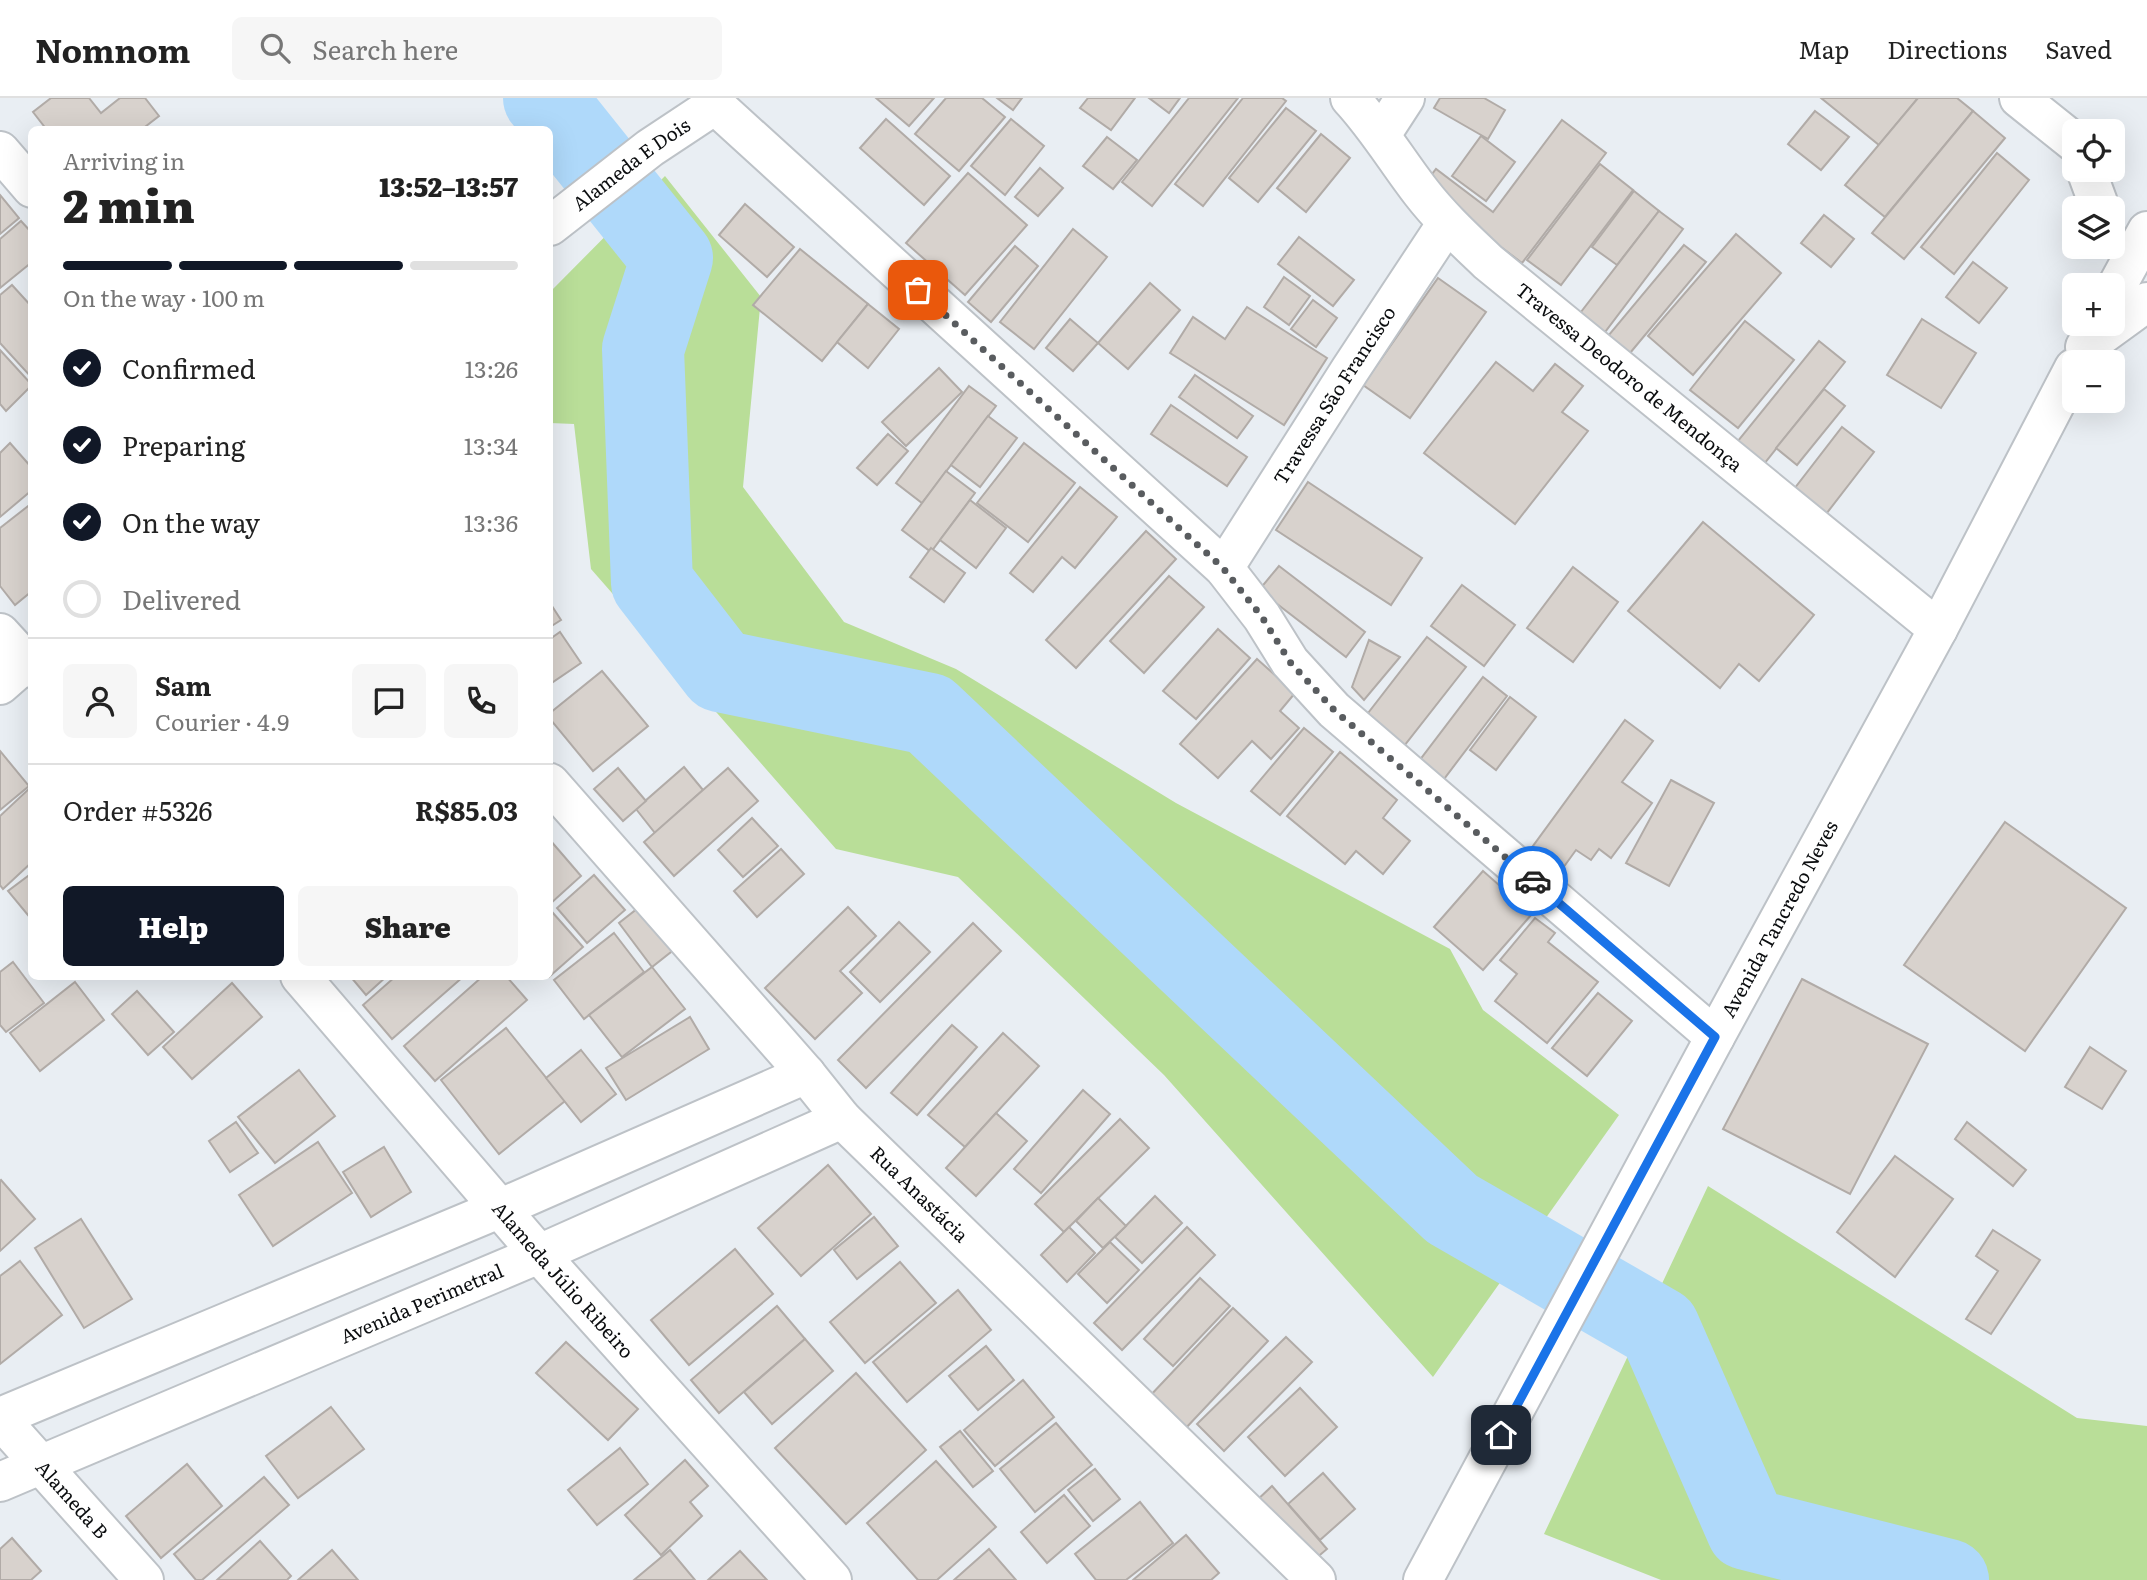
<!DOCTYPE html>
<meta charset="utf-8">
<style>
body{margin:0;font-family:Literata,serif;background:#f6f6f6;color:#222;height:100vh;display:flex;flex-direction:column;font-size:26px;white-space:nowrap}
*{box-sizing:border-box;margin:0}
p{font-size:23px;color:#767676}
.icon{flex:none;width:38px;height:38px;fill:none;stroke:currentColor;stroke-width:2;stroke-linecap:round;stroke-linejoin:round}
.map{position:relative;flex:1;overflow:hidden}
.drawer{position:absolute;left:28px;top:28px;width:525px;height:854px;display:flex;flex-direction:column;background:#fff;border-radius:10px;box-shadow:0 7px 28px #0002}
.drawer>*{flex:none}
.buttons{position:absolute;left:2062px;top:21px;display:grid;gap:14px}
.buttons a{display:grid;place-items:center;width:63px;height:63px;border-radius:10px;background:#fff;box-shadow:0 7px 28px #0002;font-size:35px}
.pin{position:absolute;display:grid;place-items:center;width:60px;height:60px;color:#fff;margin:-30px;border-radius:14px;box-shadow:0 4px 10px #0006}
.courier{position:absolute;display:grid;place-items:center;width:70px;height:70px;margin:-35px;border:5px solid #1a73e8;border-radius:50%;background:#fff;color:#222;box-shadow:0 2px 9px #0007}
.summary em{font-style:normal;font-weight:800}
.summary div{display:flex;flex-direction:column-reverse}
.summary{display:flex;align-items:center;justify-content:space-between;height:119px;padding:0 35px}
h1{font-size:46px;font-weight:800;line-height:52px}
.bar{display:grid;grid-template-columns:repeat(4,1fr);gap:10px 7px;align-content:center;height:84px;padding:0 35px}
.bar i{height:9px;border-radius:5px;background:#e0e0e0}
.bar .current{background:#111827}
.bar p{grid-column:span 4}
.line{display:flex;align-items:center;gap:18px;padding:0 35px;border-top:2px solid #e0e0e0}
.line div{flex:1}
.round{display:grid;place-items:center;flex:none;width:74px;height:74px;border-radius:10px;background:#f6f6f6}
ol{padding:0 35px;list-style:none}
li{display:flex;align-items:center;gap:21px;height:77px}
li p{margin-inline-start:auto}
li .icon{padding:7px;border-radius:50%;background:#111827;color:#fff;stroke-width:4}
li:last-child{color:#767676}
li i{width:38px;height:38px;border:4px solid #e0e0e0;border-radius:50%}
.cta{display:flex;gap:14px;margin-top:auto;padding:14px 35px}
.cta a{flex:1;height:80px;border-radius:10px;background:#111827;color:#fff;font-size:28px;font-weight:800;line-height:80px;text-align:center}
.cta a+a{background:#f6f6f6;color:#222}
header{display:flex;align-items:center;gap:42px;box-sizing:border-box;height:98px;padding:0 35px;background:#fff;border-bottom:2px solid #e0e0e0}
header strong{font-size:33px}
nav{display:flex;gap:38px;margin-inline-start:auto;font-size:24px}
.search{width:490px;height:63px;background:#f6f6f6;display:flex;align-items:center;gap:18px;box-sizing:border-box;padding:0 24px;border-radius:10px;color:#767676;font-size:26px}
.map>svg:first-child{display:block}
</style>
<header>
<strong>Nomnom</strong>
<div class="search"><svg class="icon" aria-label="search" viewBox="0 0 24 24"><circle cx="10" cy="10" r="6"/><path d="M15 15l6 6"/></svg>Search here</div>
<nav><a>Map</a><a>Directions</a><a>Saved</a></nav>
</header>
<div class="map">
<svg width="2147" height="1482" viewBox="0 0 2147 1482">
<rect width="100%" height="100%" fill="#e9eef3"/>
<g fill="#b9de98">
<path d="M665 78 761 199 743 389 844 524 956 571 1176 705 1450 851 1483 912 1619 1017 1433 1279 1164 977 958 779 836 751 591 471 574 326 550 325V194Z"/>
<path d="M1708 1088 2077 1320 2147 1328V1482H1661L1544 1436Z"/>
</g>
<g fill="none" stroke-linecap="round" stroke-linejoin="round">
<path stroke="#afd9fa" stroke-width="82" d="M544 0 672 160 643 251 652 485 720 573 929 616 1452 1111 1659 1230 1747 1431 1948 1482"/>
</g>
<g fill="#d8d2cd" stroke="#b1aba7" stroke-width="2">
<path d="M51 0H89L101 15 120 0H145L159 18 141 32H47L33 14Z"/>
<path d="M876 0H934L909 28Z"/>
<path d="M946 0H982L1005 19 959 73 915 36Z"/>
<path d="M997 0H1022L1013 12Z"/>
<path d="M1088 0H1135L1111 32 1080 10Z"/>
<path d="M1149 0H1180L1169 15Z"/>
<path d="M1189 0H1238L1152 108 1122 84Z"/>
<path d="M1243 0H1282L1286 3 1203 108 1175 86Z"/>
<path d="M1440 0H1484L1505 12 1488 41 1434 10Z"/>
<path d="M1821 0H1918L1879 47Z"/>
<path d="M1918 0H1957L1973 13 1885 119 1845 87Z"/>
<path d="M1286 10 1316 33 1258 104 1229 80Z"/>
<path d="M1815 13 1849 39 1821 72 1788 46Z"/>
<path d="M1973 13 2005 40 1904 161 1872 135Z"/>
<path d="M886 21 950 78 924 107 860 50Z"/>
<path d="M1011 21 1044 48 1005 97 971 68Z"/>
<path d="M1562 22 1606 55 1522 165 1422 89 1436 71 1493 114Z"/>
<path d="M1321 36 1350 60 1306 114 1277 90Z"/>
<path d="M1481 38 1515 64 1486 103 1452 78Z"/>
<path d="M1107 39 1137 62 1113 91 1083 68Z"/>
<path d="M1997 55 2029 82 1954 176 1921 149Z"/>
<path d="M1600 66 1633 92 1561 187 1527 162Z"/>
<path d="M1040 70 1063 90 1038 118 1015 99Z"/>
<path d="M968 75 1027 127 965 197 906 145Z"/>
<path d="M1634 93 1659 113 1617 167 1592 149Z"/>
<path d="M0 97 19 120 0 136Z"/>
<path d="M745 106 794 149 767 179 719 137Z"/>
<path d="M1659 113 1683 131 1599 242 1574 223Z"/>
<path d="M1824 117 1854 141 1831 169 1801 145Z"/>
<path d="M21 123 32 135V164L0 190V141Z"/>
<path d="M1073 131 1107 159 1034 251 1000 224Z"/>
<path d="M1736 136 1781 175 1693 277 1648 238Z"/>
<path d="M1299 139 1354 182 1333 208 1278 166Z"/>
<path d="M1684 147 1706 164 1625 261 1603 244Z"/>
<path d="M1015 148 1038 168 991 224 968 204Z"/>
<path d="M800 151 868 206 822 263 753 207Z"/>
<path d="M1973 164 2007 190 1979 225 1946 199Z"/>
<path d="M1284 179 1310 198 1289 227 1264 209Z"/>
<path d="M1438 180 1486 214 1410 320 1363 287Z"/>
<path d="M1150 185 1180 212 1128 271 1098 245Z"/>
<path d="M12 187 32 209V280L0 245V197Z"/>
<path d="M1313 202 1337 220 1316 249 1291 231Z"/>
<path d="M868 206 899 231 868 270 837 244Z"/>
<path d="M1247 209 1327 260 1284 327 1170 255 1193 219 1225 241Z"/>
<path d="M1070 221 1098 245 1073 273 1046 250Z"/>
<path d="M1922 221 1976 255 1941 310 1887 277Z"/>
<path d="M1745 223 1794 262 1738 330 1690 292Z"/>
<path d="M1819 243 1845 264 1760 371 1733 349Z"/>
<path d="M0 252 32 287 6 313 0 306Z"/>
<path d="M1496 264 1533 293 1555 266 1583 288 1562 314 1588 333 1515 426 1424 355Z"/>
<path d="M939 270 962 294 906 348 882 324Z"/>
<path d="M1195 277 1253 318 1237 340 1179 299Z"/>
<path d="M969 288 996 308 922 405 896 385Z"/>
<path d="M1824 291 1845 308 1797 367 1776 350Z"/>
<path d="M1171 307 1247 359 1227 388 1151 336Z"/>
<path d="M988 318 1017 340 980 389 951 367Z"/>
<path d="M1842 329 1874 354 1823 420 1791 395Z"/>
<path d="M888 336 908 353 877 387 857 370Z"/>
<path d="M10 345 32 370V392L0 419V355Z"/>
<path d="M1024 345 1075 385 1028 444 977 405Z"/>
<path d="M946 373 975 395 931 454 902 432Z"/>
<path d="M1308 384 1422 460 1391 507 1276 432Z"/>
<path d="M1080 389 1117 419 1075 470 1062 459 1033 494 1010 475Z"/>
<path d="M970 402 1006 430 976 470 940 442Z"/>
<path d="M32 405V493L15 507 0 488V430Z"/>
<path d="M1703 424 1814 517 1759 583 1739 566 1720 590 1628 513Z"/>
<path d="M1146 433 1176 461 1076 570 1046 542Z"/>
<path d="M931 450 965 475 944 504 910 479Z"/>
<path d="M1279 468 1365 534 1346 559 1259 492Z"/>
<path d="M1573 469 1618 504 1573 564 1527 530Z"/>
<path d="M1169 478 1204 509 1144 575 1110 543Z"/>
<path d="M1462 487 1515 527 1484 568 1431 528Z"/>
<path d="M550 505 561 522 550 529Z"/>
<path d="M1218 531 1250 560 1196 621 1163 593Z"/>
<path d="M560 534 581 565 550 586V541Z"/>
<path d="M1427 539 1466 569 1404 648 1365 619Z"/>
<path d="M1369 542 1400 559 1364 602 1352 589Z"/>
<path d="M1257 561 1295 595 1280 613 1299 630 1271 661 1252 643 1218 680 1180 646Z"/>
<path d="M602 573 648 628 593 673 550 621V615Z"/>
<path d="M1483 579 1507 598 1441 685 1416 667Z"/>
<path d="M1510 599 1536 619 1496 672 1470 652Z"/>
<path d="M1625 622 1653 643 1622 684 1652 705 1611 760 1599 751 1591 762 1576 752 1552 785 1522 763Z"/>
<path d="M1304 630 1333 654 1280 717 1251 693Z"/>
<path d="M0 653 29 688 0 712Z"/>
<path d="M1340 654 1397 702 1383 720 1410 743 1383 776 1356 753 1345 766 1287 718Z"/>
<path d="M684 669 703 692 655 735 636 711Z"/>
<path d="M618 670 646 703 623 723 594 691Z"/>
<path d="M728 670 758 703 674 778 644 744Z"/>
<path d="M1671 682 1714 705 1669 788 1626 765Z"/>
<path d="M32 688V764L3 791 0 787V718Z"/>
<path d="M752 720 778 748 743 779 718 752Z"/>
<path d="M2005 724 2126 810 2025 953 1904 867Z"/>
<path d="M550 742 581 778 550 806Z"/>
<path d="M781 751 804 776 757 819 734 793Z"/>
<path d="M1483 773 1532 816 1483 872 1434 829Z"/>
<path d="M32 775V822L8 793Z"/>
<path d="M594 777 625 812 587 845 557 810Z"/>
<path d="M642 807 676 850 652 869 619 825Z"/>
<path d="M848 809 876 838 840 873 862 895 815 941 765 890Z"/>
<path d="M553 815 583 849 550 878V818Z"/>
<path d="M1535 820 1555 835 1548 844 1598 884 1547 945 1495 903 1517 876 1500 862Z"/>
<path d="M899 824 930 854 880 904 850 874Z"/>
<path d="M973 825 1001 853 866 990 838 962Z"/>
<path d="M614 835 644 874 584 921 554 882Z"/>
<path d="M13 864 44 905 6 934 0 927V874Z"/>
<path d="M652 869 685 911 622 959 589 917Z"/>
<path d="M350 878H387L366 897Z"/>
<path d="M396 878H464L392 941 363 907Z"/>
<path d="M483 878H506L527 902 435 983 404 948Z"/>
<path d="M1802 881 1928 946 1850 1096 1723 1031Z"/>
<path d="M75 884 104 922 40 973 10 935Z"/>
<path d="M232 885 262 919 192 981 163 949Z"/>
<path d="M137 893 174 934 148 957 112 916Z"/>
<path d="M1598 895 1632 923 1587 978 1552 950Z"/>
<path d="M690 919 709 951 626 1002 606 970Z"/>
<path d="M952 927 977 949 917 1017 891 995Z"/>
<path d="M506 930 565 1003 499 1056 441 982Z"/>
<path d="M1003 935 1039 968 965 1049 928 1017Z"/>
<path d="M2090 949 2126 973 2102 1011 2065 989Z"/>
<path d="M581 952 616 996 581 1024 546 980Z"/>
<path d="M299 972 335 1018 275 1065 238 1019Z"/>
<path d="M1083 992 1110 1016 1041 1095 1014 1071Z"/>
<path d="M996 1015 1027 1043 976 1098 946 1070Z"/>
<path d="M1120 1021 1149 1050 1064 1134 1035 1106Z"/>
<path d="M236 1024 258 1055 230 1074 209 1043Z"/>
<path d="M1967 1024 2026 1072 2013 1088 1955 1041Z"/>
<path d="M318 1044 352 1095 273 1148 239 1097Z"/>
<path d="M384 1049 411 1094 371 1119 343 1074Z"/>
<path d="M1895 1058 1953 1101 1895 1179 1837 1134Z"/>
<path d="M828 1067 871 1116 801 1178 758 1130Z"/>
<path d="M1 1082 35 1121 0 1153V1083Z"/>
<path d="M1155 1098 1182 1125 1142 1165 1115 1139Z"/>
<path d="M1098 1100 1126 1128 1103 1150 1076 1123Z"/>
<path d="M874 1119 898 1148 857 1181 834 1152Z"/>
<path d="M81 1121 132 1201 84 1230 35 1150Z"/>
<path d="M1069 1129 1095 1155 1067 1184 1041 1157Z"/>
<path d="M1187 1129 1215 1157 1122 1252 1094 1225Z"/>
<path d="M1993 1132 2040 1162 1991 1236 1966 1221 1998 1173 1976 1158Z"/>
<path d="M1110 1144 1139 1172 1107 1205 1078 1176Z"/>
<path d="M735 1151 773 1196 689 1267 651 1222Z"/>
<path d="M20 1163 62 1217 0 1266V1178Z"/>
<path d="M900 1164 936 1205 865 1265 830 1224Z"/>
<path d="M1200 1180 1230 1208 1173 1268 1144 1241Z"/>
<path d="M958 1192 991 1232 907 1304 873 1264Z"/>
<path d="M777 1208 805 1241 719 1315 691 1282Z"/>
<path d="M1233 1210 1268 1243 1184 1332 1148 1300Z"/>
<path d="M1286 1239 1312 1264 1224 1353 1197 1326Z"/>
<path d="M805 1241 833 1273 772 1326 744 1294Z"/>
<path d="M566 1244 638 1311 608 1342 536 1275Z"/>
<path d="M986 1248 1014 1282 978 1312 949 1278Z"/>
<path d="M856 1275 926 1352 846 1426 775 1350Z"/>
<path d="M1023 1282 1054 1319 995 1368 964 1332Z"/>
<path d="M1300 1290 1337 1329 1285 1378 1248 1339Z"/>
<path d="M331 1309 364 1351 298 1400 266 1358Z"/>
<path d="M1056 1325 1092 1367 1035 1414 1000 1371Z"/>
<path d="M960 1333 993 1373 973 1389 940 1349Z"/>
<path d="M620 1350 648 1386 597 1427 568 1392Z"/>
<path d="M685 1362 708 1388 690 1404 702 1418 661 1457 625 1417Z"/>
<path d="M936 1363 996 1429 937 1482H918L867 1425Z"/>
<path d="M187 1366 222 1408 161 1460 126 1418Z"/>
<path d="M1095 1371 1120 1401 1093 1423 1068 1392Z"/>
<path d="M1323 1375 1355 1411 1320 1442 1288 1406Z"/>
<path d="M264 1379 289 1407 202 1482H196L174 1456Z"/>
<path d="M1272 1388 1327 1451 1308 1467 1254 1405Z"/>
<path d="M1064 1397 1090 1428 1047 1465 1021 1434Z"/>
<path d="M1140 1404 1173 1445 1126 1482H1096L1075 1456Z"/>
<path d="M1186 1437 1219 1475 1211 1482H1133Z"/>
<path d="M12 1440 41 1473 31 1482H0V1451Z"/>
<path d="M260 1443 291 1478 287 1482H217Z"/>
<path d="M989 1451 1016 1482H954Z"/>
<path d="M332 1452 358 1482H298Z"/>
<path d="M670 1452 695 1482H634Z"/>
<path d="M740 1453 767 1482H708Z"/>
</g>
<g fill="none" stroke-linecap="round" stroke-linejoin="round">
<defs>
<g id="minor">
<path id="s1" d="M1350 0C1377 29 1397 63 1421 94 1441 120 1465 142 1488 164L1938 531"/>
<path d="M2019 0 2074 44"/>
<path d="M715 7 1224 470 1262 519 1290 564 1334 612 1715 939"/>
<path d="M1381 37 1405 0"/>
<path d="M0 53 32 90"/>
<path d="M2086 72 2100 110"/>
<path id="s2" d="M550 128 650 50 715 7"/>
<path d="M2112 197 2147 133"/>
<path d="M2085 249 2147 204"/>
<path id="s3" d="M1224 470 1350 272 1447 125"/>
<path d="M0 535 32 570"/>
<path d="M0 587 32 559"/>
<path id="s4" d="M550 685 806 976 842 1021 1316 1482"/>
<path id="s5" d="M300 878 539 1156 832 1482"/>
<path d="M0 1319 501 1110 806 976"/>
<path id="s6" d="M0 1321 144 1482"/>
<path id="s7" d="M0 1384 539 1156 842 1021"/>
<path id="s8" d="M1423 1482 1715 939 1938 531 2074 270"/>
</g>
</defs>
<use href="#minor" stroke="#bdc2c7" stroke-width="42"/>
<use href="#minor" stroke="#fff" stroke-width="38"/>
</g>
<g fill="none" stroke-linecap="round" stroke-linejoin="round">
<path stroke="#595c5f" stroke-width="7" stroke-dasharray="0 12.6" d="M918 192 1223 470 1262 519 1290 564 1334 612 1533 783"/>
<path stroke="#1a73e8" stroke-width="9" d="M1501 1337 1715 939 1533 783"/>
</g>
<g text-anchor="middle" stroke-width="5" stroke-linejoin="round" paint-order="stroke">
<g font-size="19" fill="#0b0d0f" stroke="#f8fbfe">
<text dy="7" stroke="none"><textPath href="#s2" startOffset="102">Alameda E Dois</textPath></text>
<text dy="7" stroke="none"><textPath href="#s1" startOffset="397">Travessa Deodoro de Mendonça</textPath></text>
<text dy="7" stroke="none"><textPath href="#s3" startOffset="205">Travessa São Francisco</textPath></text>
<text dy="7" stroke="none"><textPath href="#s8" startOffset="751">Avenida Tancredo Neves</textPath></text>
<text dy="7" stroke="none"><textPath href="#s4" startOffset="553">Rua Anastácia</textPath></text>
<text dy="7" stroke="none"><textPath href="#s5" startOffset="402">Alameda Júlio Ribeiro</textPath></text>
<text dy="7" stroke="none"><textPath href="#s7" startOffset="458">Avenida Perimetral</textPath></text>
<text dy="7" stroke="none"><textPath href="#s6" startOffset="108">Alameda B</textPath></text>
</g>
</g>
</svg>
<div class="buttons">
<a><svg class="icon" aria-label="locate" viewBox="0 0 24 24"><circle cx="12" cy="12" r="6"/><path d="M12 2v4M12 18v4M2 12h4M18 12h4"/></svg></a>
<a><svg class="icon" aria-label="layers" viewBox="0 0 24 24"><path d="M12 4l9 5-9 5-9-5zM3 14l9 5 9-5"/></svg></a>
<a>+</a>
<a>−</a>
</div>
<div class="pin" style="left:918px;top:192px;background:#ea580c"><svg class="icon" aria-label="bag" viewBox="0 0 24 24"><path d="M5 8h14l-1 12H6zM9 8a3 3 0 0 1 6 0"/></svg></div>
<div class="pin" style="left:1501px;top:1337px;background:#1f2937"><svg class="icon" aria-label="home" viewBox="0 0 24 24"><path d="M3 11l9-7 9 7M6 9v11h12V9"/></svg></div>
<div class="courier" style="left:1533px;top:783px"><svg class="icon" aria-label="car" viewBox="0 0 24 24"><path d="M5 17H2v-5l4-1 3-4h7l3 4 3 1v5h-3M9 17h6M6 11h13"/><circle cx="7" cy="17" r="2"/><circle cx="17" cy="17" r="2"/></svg></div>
<section class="drawer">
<div class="summary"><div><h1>2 min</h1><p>Arriving in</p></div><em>13:52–13:57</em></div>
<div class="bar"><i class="current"></i><i class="current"></i><i class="current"></i><i></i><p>On the way · 100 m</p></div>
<ol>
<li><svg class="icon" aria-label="check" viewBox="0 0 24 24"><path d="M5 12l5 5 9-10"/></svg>Confirmed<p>13:26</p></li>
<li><svg class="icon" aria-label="check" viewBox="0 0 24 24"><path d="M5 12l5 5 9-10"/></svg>Preparing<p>13:34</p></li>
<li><svg class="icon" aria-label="check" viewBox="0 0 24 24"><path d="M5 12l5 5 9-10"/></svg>On the way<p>13:36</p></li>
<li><i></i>Delivered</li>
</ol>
<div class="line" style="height:126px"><a class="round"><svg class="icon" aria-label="person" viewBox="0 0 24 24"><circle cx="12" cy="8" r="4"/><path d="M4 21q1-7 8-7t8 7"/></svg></a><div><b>Sam</b><p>Courier · 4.9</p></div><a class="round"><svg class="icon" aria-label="chat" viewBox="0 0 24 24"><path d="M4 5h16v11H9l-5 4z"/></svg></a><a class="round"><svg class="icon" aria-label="phone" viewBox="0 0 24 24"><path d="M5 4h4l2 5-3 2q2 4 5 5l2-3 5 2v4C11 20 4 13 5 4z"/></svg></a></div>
<div class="line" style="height:91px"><div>Order #5326</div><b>R$85.03</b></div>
<div class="cta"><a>Help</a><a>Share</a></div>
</section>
</div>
